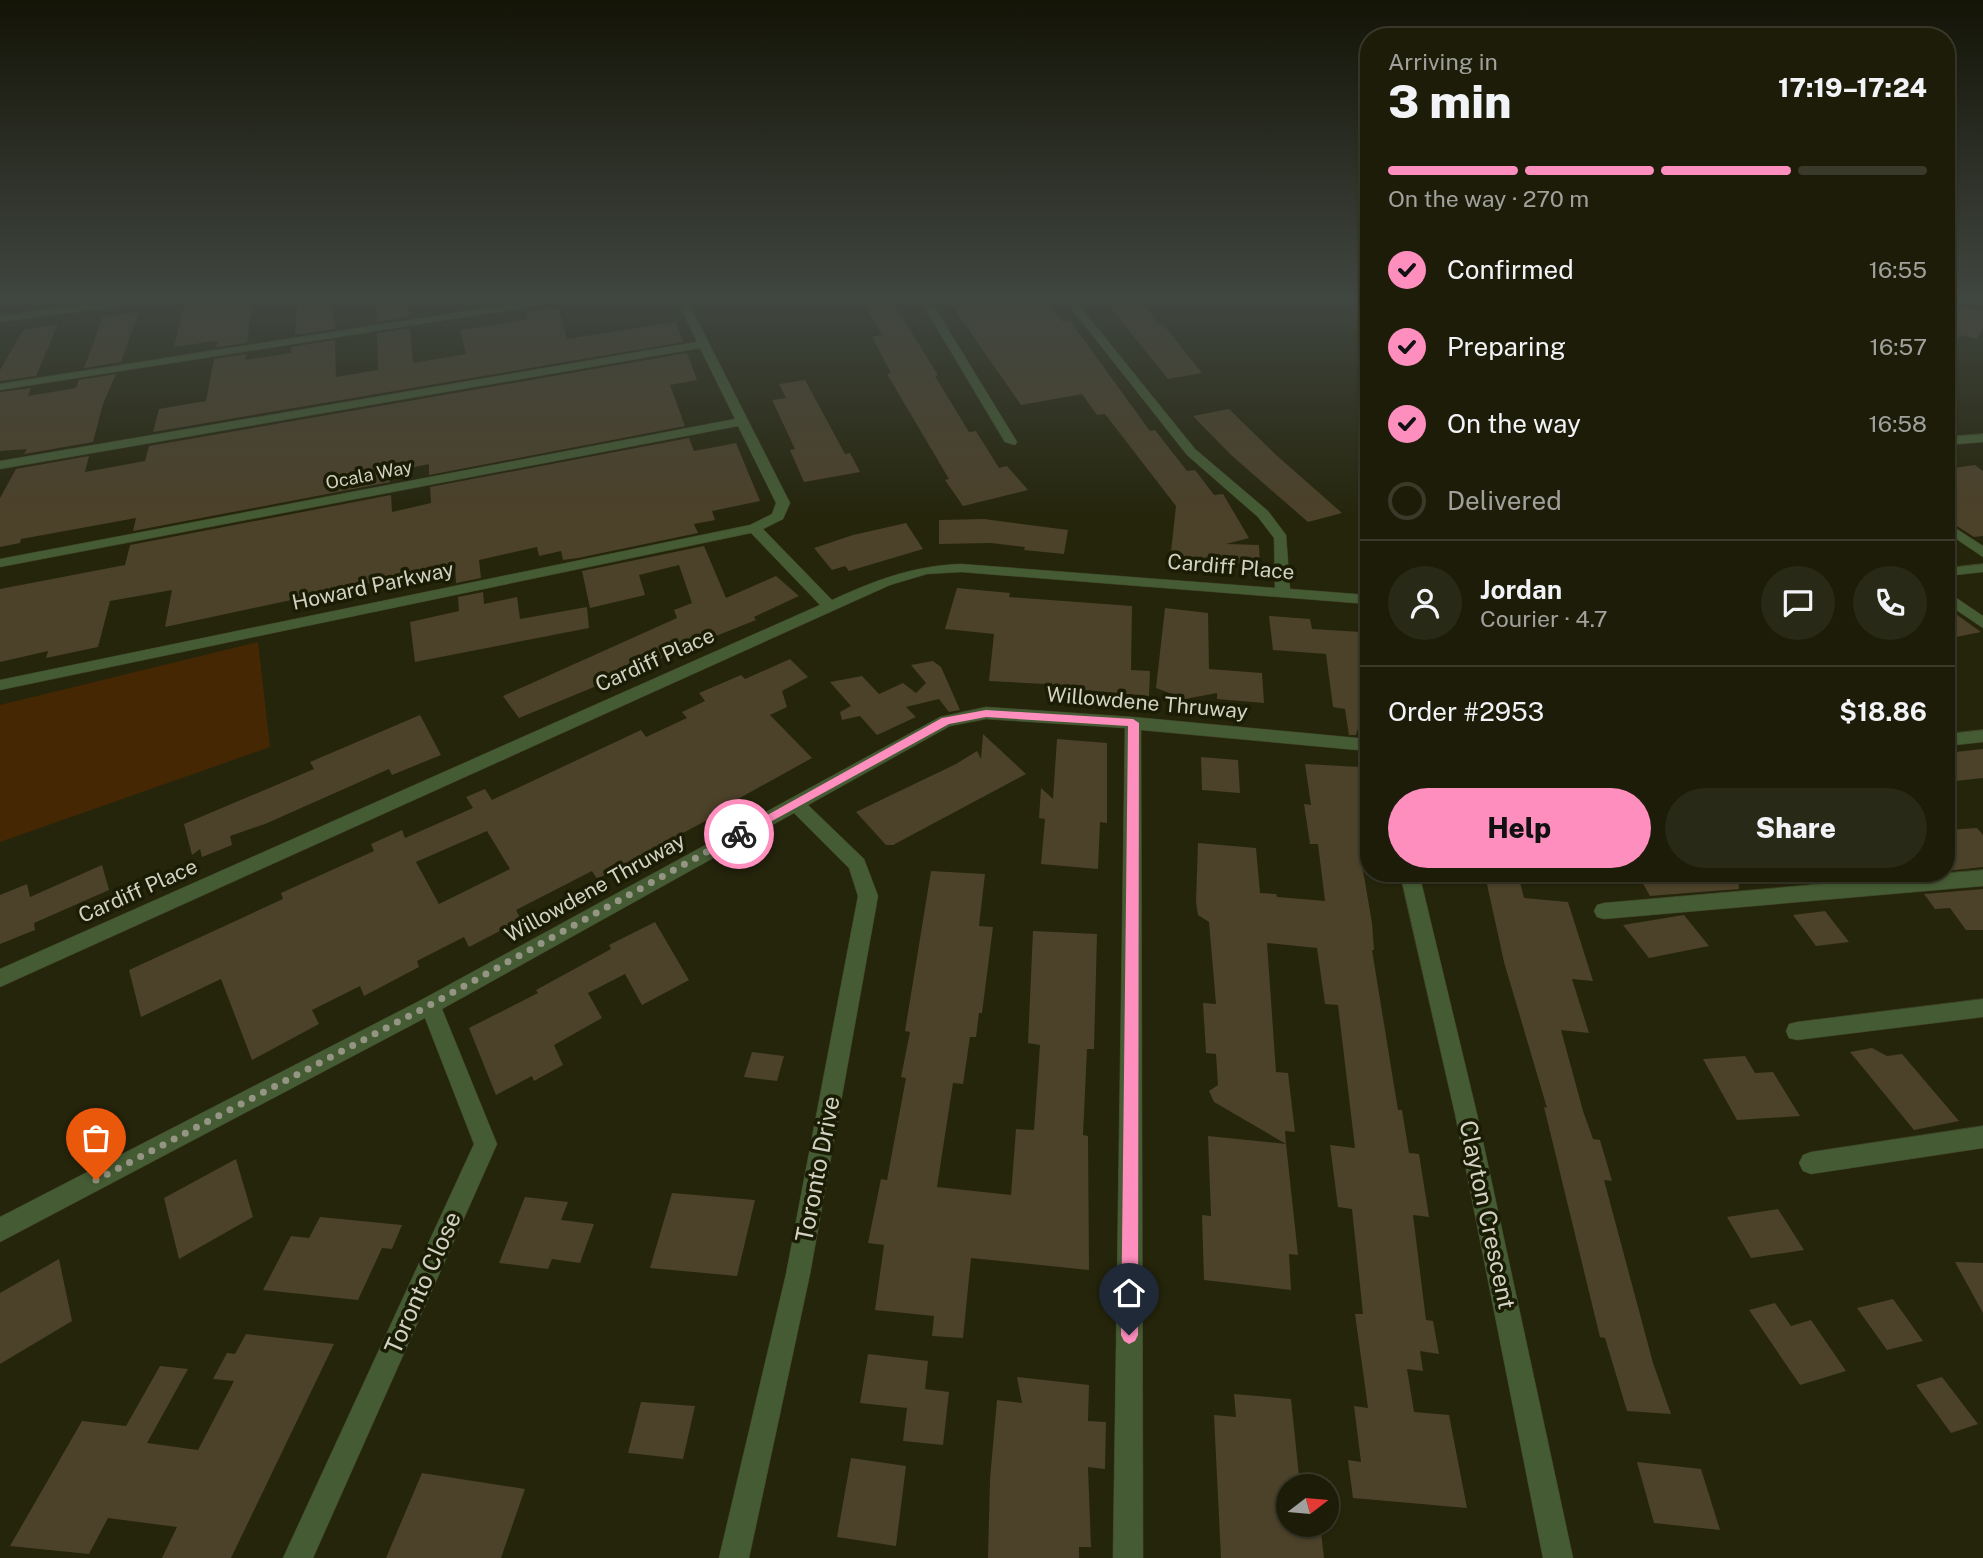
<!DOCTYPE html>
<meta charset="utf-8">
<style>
body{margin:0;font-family:"Public Sans",sans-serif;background:#292917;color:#f1f3f6;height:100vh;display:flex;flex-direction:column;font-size:26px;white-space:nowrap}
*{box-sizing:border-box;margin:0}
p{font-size:23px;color:#a0a19c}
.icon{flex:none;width:38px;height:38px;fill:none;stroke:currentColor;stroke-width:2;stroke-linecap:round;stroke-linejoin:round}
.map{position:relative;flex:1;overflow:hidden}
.side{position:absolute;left:1360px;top:28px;width:595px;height:854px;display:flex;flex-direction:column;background:#1c1c09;border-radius:28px;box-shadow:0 2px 5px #0004,0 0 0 2px #3a3a2a}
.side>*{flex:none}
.needle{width:46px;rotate:74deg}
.fabs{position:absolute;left:1276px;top:1474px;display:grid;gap:14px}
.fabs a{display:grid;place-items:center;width:63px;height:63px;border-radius:50%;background:#1c1c09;box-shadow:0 2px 5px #0004,0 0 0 2px #3a3a2a;font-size:35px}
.pin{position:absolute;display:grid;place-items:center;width:60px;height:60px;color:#fff;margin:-72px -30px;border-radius:50% 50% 50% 0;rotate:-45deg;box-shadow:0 0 7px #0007}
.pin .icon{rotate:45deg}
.courier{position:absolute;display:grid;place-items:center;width:70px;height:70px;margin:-35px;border:5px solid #fe8ebe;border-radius:50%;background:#fff;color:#222;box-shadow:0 2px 9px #0007}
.overview em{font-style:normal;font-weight:800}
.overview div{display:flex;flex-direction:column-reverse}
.overview{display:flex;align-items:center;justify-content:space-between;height:119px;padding:0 28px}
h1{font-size:46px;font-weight:800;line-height:52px}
.bar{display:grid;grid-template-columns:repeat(4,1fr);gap:10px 7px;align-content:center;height:84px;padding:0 28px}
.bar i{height:9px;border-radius:5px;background:#3a3a2a}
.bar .selected{background:#fe8ebe}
.bar p{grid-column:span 4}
.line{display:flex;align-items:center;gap:18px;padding:0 28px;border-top:2px solid #3a3a2a}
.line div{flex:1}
.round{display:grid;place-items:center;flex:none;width:74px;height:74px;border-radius:37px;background:#292917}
ol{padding:0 28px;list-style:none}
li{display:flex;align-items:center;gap:21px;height:77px}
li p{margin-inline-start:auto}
li .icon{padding:7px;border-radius:50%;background:#fe8ebe;color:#111;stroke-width:4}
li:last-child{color:#a0a19c}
li i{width:38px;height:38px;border:4px solid #3a3a2a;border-radius:50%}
.button{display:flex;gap:14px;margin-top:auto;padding:14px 28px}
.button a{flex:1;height:80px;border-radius:42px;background:#fe8ebe;color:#111;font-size:28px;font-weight:800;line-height:80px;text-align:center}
.button a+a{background:#292917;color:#f1f3f6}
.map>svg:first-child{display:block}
</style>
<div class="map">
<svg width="1983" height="1558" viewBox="0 0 1983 1558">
<rect width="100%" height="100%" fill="#25250c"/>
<path fill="#462704" d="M258 642 270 747 0 842V705Z"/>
<g fill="#4c4129" fill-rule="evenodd">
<path d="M223 298H253L247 343 216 347 218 342 214 341 174 347 185 303Z"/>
<path d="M298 298H331L335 329 295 335Z"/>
<path d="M407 298 409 317 377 322 376 303Z"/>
<path d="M890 298 938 375 935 376 969 432 976 431 999 468 1007 466 1028 490 963 506 945 480 949 479 887 374 891 373 872 337 882 335 863 301Z"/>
<path d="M947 298H1036L1037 306 1050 304 1063 322 1070 321 1150 431 1155 430 1187 471 1195 470 1214 495 1223 494 1249 538 1226 544 1259 545 1260 566 1210 560V565L1170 561 1176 506 1105 414 1097 415 1082 394 1021 405Z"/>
<path d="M1103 298H1136L1159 323H1162L1202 373 1168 379Z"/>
<path d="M1946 305 1983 311V328L1977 339 1961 335 1946 352Z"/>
<path d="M550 308 559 310 567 339 676 322 683 342 153 432 159 409 206 401 214 359 246 354 245 360 291 353V347L335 340 336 377 378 370 377 333 410 328 413 363 466 354 460 330 528 319 526 312Z"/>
<path d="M139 312 121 362 84 368 103 317Z"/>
<path d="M58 324 36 376 0 381V370L23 330Z"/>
<path d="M687 353 697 380 670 385 685 426 429 475V464L390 472V482L133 531 136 518 21 539 20 543 0 547V498L16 469 89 456 85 472 145 461 149 446Z"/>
<path d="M116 374 103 404 93 442 24 454 27 449 0 451V392L31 388 28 396 76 388 79 380Z"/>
<path d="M805 380 845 454 850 453 860 472 804 482 790 450 795 449 772 400 786 398 779 384Z"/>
<path d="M1229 409 1275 454 1342 513 1308 522 1231 455 1193 416Z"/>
<path d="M689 438 694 451 736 443 760 501 712 511 715 520 694 524 698 533 578 558 563 560 561 551 539 556 537 547 479 560 481 578 456 583 455 565 165 627 172 590 110 601 98 647 46 658 48 651 0 662V589L125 565 130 545 391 495 392 512 431 503 430 487Z"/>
<path d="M1975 465 1983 471V536L1974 537 1946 519V469Z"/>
<path d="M984 519 1068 530 1064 554 1024 550 1025 547 991 543 939 544V520Z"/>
<path d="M906 523 923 549 849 571 845 566 832 570 814 548 853 535Z"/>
<path d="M704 546 726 598 776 576 799 596 754 617 756 620 716 636 712 631 665 652 668 655 628 673 519 718 503 696 677 618 674 610 692 603 679 565 639 575 645 595 590 608 582 571Z"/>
<path d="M957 588 1010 593 1009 597 1132 606 1131 670 1150 671 1149 696 1064 688 1065 685 989 681 994 634 945 629Z"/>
<path d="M483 592 484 604 517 597 520 619 587 607 589 628 415 662 410 622 459 611 458 597Z"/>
<path d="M1946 607 1981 632 1946 639Z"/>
<path d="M1165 608 1208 613 1209 669 1262 673 1264 703 1217 699V693L1185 699 1156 688Z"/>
<path d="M1269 616 1310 619 1312 629 1361 632 1368 669V712H1363L1356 735H1349L1345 709 1333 707 1326 654 1273 650Z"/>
<path d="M790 659 808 677 782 691 787 707 770 715 812 758 709 815 711 818 597 879 592 871 516 910 521 920 469 947 464 937 417 961 419 967 364 996 360 986 312 1010 319 1024 252 1060 221 979 141 1017 129 970 283 899 281 893 374 851 371 844 402 830 405 838 473 808 466 797 485 789 492 800 641 730 646 737 687 718 682 712 705 701 699 693 741 675 745 679ZM487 831 510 869 439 904 416 862Z"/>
<path d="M933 661 941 667 960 710 949 712 939 699 906 707 916 717 877 735 860 716 842 720 840 712 851 706 830 682 862 676 879 694 903 683 916 693 926 683 911 665Z"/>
<path d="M420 715 441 755 392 775 389 769 265 824 230 836 232 845 202 857 200 849 192 855 184 824 314 769 310 762Z"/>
<path d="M983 734 1026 774 893 845H886L856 812 956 764 977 751 981 759Z"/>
<path d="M1057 739 1107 743V823L1100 822 1098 869 1041 864 1045 819 1039 818 1041 788 1053 799Z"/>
<path d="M1983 749V778L1946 782V753Z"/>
<path d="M1201 757 1238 760 1240 793 1202 790Z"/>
<path d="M1305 764 1360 767 1366 800 1358 799 1368 848 1359 847 1372 923 1374 950H1372L1398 1110H1402L1409 1153 1419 1154 1429 1217 1413 1215 1426 1320 1433 1321 1439 1354 1420 1351 1423 1371 1407 1369 1414 1412 1449 1415 1467 1508 1353 1498 1348 1460 1361 1462 1354 1406 1368 1408 1355 1314H1363L1352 1209 1338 1207 1330 1145 1355 1148 1338 1005 1325 1004 1317 948 1267 943 1276 1072 1288 1073 1295 1132 1285 1131 1286 1144 1214 1102 1209 1091 1218 1085 1216 1054 1206 1053 1203 1003 1216 1004 1209 922 1198 915 1196 902 1198 843 1256 848 1260 893 1276 894 1277 897 1325 901 1318 844H1310L1304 804 1311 805Z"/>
<path d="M1977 828 1983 835V867L1946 871V830Z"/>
<path d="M102 865 109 890 34 923 35 930 0 944V895L27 884 30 897Z"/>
<path d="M931 871 985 874 979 926 993 927 982 1013H979L976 1037H970L963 1084 953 1083 937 1187 1011 1195 1016 1129 1034 1130 1040 1045 1028 1043 1033 931 1097 934 1094 1049H1087L1083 1135 1088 1136 1089 1270 971 1258 963 1338 932 1336 934 1316 875 1310 884 1245 868 1243 881 1179 887 1180 906 1078 901 1077 910 1032 905 1031Z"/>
<path d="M1637 873H1738L1739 889 1650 896Z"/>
<path d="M1485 875 1519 878 1524 898 1568 902 1593 981 1572 979 1589 1033 1561 1030 1583 1111 1593 1139 1600 1140 1612 1181 1604 1180 1653 1363 1671 1414 1627 1411 1605 1338 1600 1337 1544 1107 1547 1108 1504 962Z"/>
<path d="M1983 889V930H1966L1950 908 1935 909 1924 894Z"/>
<path d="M1825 911 1849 942 1816 946 1793 915Z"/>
<path d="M1684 915 1709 946 1649 958 1623 925Z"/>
<path d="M655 922 689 980 642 1005 625 974 588 993 602 1018 554 1045 563 1065 534 1081 532 1076 496 1095 469 1028 538 993 536 990 611 949 609 945Z"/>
<path d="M1872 1048 1887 1056 1902 1054 1959 1121 1914 1130 1850 1052Z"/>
<path d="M752 1052 784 1056 777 1081 744 1077Z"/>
<path d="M1745 1056 1755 1073 1773 1072 1800 1116 1737 1120 1703 1059Z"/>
<path d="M1208 1136 1286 1144 1298 1255 1289 1254 1291 1290 1204 1280 1202 1215 1211 1216Z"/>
<path d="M236 1159 253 1217 179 1259 164 1198Z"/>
<path d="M672 1193 755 1200 737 1276 650 1268Z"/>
<path d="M525 1197 568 1202 561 1220 594 1224 580 1263 552 1259 548 1269 499 1263Z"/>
<path d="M1778 1209 1804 1250 1751 1258 1727 1217Z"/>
<path d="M320 1217 402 1225 392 1249 382 1248 358 1300 263 1290 291 1236 309 1238Z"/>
<path d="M59 1259 72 1321 0 1364V1293Z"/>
<path d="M1955 1262 1983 1263V1313Z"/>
<path d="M1893 1299 1923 1341 1887 1350 1857 1308Z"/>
<path d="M1775 1303 1791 1326 1811 1320 1846 1371 1800 1385 1749 1310Z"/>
<path d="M246 1334 334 1344 231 1558H162L177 1527 108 1518 89 1554 10 1546 82 1421 126 1426 160 1366 188 1369 147 1443 198 1450 234 1381 213 1379 227 1353 235 1354Z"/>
<path d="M868 1354 928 1361 925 1389 949 1392 943 1445 903 1441 907 1408 860 1403Z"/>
<path d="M1017 1377 1089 1385 1088 1421 1106 1422 1105 1469 1088 1467 1091 1547H1079V1558H988L990 1479 997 1400 1022 1403Z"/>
<path d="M1942 1377 1978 1424 1951 1433 1916 1385Z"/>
<path d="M1234 1394 1291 1399 1300 1486H1288V1524H1320L1324 1558H1221L1214 1415 1236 1417Z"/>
<path d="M641 1402 695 1406 683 1459 628 1453Z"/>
<path d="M851 1458 906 1466 896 1546 837 1537Z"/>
<path d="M1637 1462 1701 1469 1720 1530 1654 1523Z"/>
<path d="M422 1473 525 1489 501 1558H386Z"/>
</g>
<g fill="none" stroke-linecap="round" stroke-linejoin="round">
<defs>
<g id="minor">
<path d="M134 298H159L154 301 0 322V316Z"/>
<path d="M550 298H572L567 301 0 390V384Z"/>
<path d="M676 298H686L790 503 783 519 763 529 832 600C876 580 912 566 961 564L1275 588 1274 538 1258 517 1187 455 1063 298H1073L1195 449 1268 511 1286 535 1290 589 1368 595V604L961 572 927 574 890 585 0 987V969L820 605 751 533 0 690V680L750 525 772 514 776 503 738 426 0 567V559L735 419 700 348 0 469V461L697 342Z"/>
<path d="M919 298H929L1017 442 1015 445 1005 442Z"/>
<path d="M1983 434V442L1946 445V437Z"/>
<path d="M1946 522 1983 546V557L1946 532Z"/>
<path d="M1983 564V572L1946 576V568Z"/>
<path d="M1946 591 1983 616V628L1946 603Z"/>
<path d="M986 707 1133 717 1368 739V751L1141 730 1143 1558H1113L1125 728 986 719 950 726 808 805 864 859 878 896 810 1274 749 1558H719L786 1274 858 896 849 868 794 813 442 1009 497 1144 313 1558H283L474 1144 425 1018 0 1242V1217L423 999 940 717Z"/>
<path d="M1983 730V742L1946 746V734Z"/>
<path d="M1983 870V886L1604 919 1597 917 1594 911 1597 905 1604 903Z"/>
<path d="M1400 873H1419L1477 1114 1573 1558H1543L1455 1114Z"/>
<path d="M1983 999V1017L1797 1040 1789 1038 1786 1031 1789 1024 1797 1022Z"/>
<path d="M1983 1126V1148L1811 1174 1803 1171 1799 1163 1803 1155 1811 1152Z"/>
</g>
</defs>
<use href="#minor" stroke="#414129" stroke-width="1"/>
<use href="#minor" fill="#445b33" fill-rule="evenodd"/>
</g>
<linearGradient id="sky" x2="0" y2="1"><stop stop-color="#141407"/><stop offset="0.58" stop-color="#404640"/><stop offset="1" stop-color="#404640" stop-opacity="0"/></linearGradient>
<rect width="1983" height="516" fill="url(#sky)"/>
<path fill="#fe8ebe" d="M986 710 1133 719 1139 723 1138 1335 1135 1341 1129 1344 1124 1341 1121 1335 1128 726 986 717 949 724 743 837H735L733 834 942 718Z"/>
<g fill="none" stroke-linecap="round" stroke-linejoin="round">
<path stroke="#959584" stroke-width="7" stroke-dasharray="0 12.6" d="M96 1180 430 1005 739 834"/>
</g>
<g text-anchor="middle" stroke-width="7" stroke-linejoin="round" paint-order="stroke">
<g font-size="18" fill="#d2d2c4" stroke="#1b1c04">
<text transform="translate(369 475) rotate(-11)" y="6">Ocala Way</text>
</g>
<g font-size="21" fill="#d2d2c4" stroke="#1b1c04">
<text transform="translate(1231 567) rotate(5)" y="7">Cardiff Place</text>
<text transform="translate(373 586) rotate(-12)" y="7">Howard Parkway</text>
<text transform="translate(655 660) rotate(-24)" y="7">Cardiff Place</text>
<text transform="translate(1147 703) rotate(5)" y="7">Willowdene Thruway</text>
<text transform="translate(595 888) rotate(-29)" y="7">Willowdene Thruway</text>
<text transform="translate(138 891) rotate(-24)" y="7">Cardiff Place</text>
</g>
<g font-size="24" fill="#d2d2c4" stroke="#1b1c04">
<text transform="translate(818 1169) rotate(-79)" y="8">Toronto Drive</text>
<text transform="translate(1487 1215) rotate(78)" y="8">Clayton Crescent</text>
<text transform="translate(423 1283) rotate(-66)" y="8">Toronto Close</text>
</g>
</g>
</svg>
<div class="fabs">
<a><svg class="needle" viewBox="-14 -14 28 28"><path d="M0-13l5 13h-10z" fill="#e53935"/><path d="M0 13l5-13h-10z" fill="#a0a19c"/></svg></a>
</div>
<div class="pin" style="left:96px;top:1180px;background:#ea580c"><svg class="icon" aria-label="bag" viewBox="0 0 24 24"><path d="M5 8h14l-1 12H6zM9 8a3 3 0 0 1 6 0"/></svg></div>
<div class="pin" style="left:1129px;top:1335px;background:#1f2937"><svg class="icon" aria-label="home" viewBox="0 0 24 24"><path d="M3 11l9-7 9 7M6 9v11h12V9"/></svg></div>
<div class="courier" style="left:739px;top:834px"><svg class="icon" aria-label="bike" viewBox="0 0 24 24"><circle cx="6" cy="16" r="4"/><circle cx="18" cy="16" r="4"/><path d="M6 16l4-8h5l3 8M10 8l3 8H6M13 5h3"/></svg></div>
<section class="side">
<div class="overview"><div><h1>3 min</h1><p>Arriving in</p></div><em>17:19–17:24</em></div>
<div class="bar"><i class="selected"></i><i class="selected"></i><i class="selected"></i><i></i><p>On the way · 270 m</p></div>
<ol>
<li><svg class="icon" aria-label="check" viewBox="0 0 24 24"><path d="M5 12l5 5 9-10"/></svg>Confirmed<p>16:55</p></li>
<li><svg class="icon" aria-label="check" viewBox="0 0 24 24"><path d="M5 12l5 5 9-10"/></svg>Preparing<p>16:57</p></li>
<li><svg class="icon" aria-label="check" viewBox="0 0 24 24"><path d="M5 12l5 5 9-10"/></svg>On the way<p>16:58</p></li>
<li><i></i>Delivered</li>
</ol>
<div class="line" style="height:126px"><a class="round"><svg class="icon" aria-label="person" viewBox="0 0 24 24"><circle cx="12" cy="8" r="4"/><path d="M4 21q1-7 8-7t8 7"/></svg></a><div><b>Jordan</b><p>Courier · 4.7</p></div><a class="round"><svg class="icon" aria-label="chat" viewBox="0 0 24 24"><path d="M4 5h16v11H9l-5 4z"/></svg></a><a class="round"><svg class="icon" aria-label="phone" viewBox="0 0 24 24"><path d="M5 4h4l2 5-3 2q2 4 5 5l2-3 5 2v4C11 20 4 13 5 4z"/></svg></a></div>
<div class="line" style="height:91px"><div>Order #2953</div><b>$18.86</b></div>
<div class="button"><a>Help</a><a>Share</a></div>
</section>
</div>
